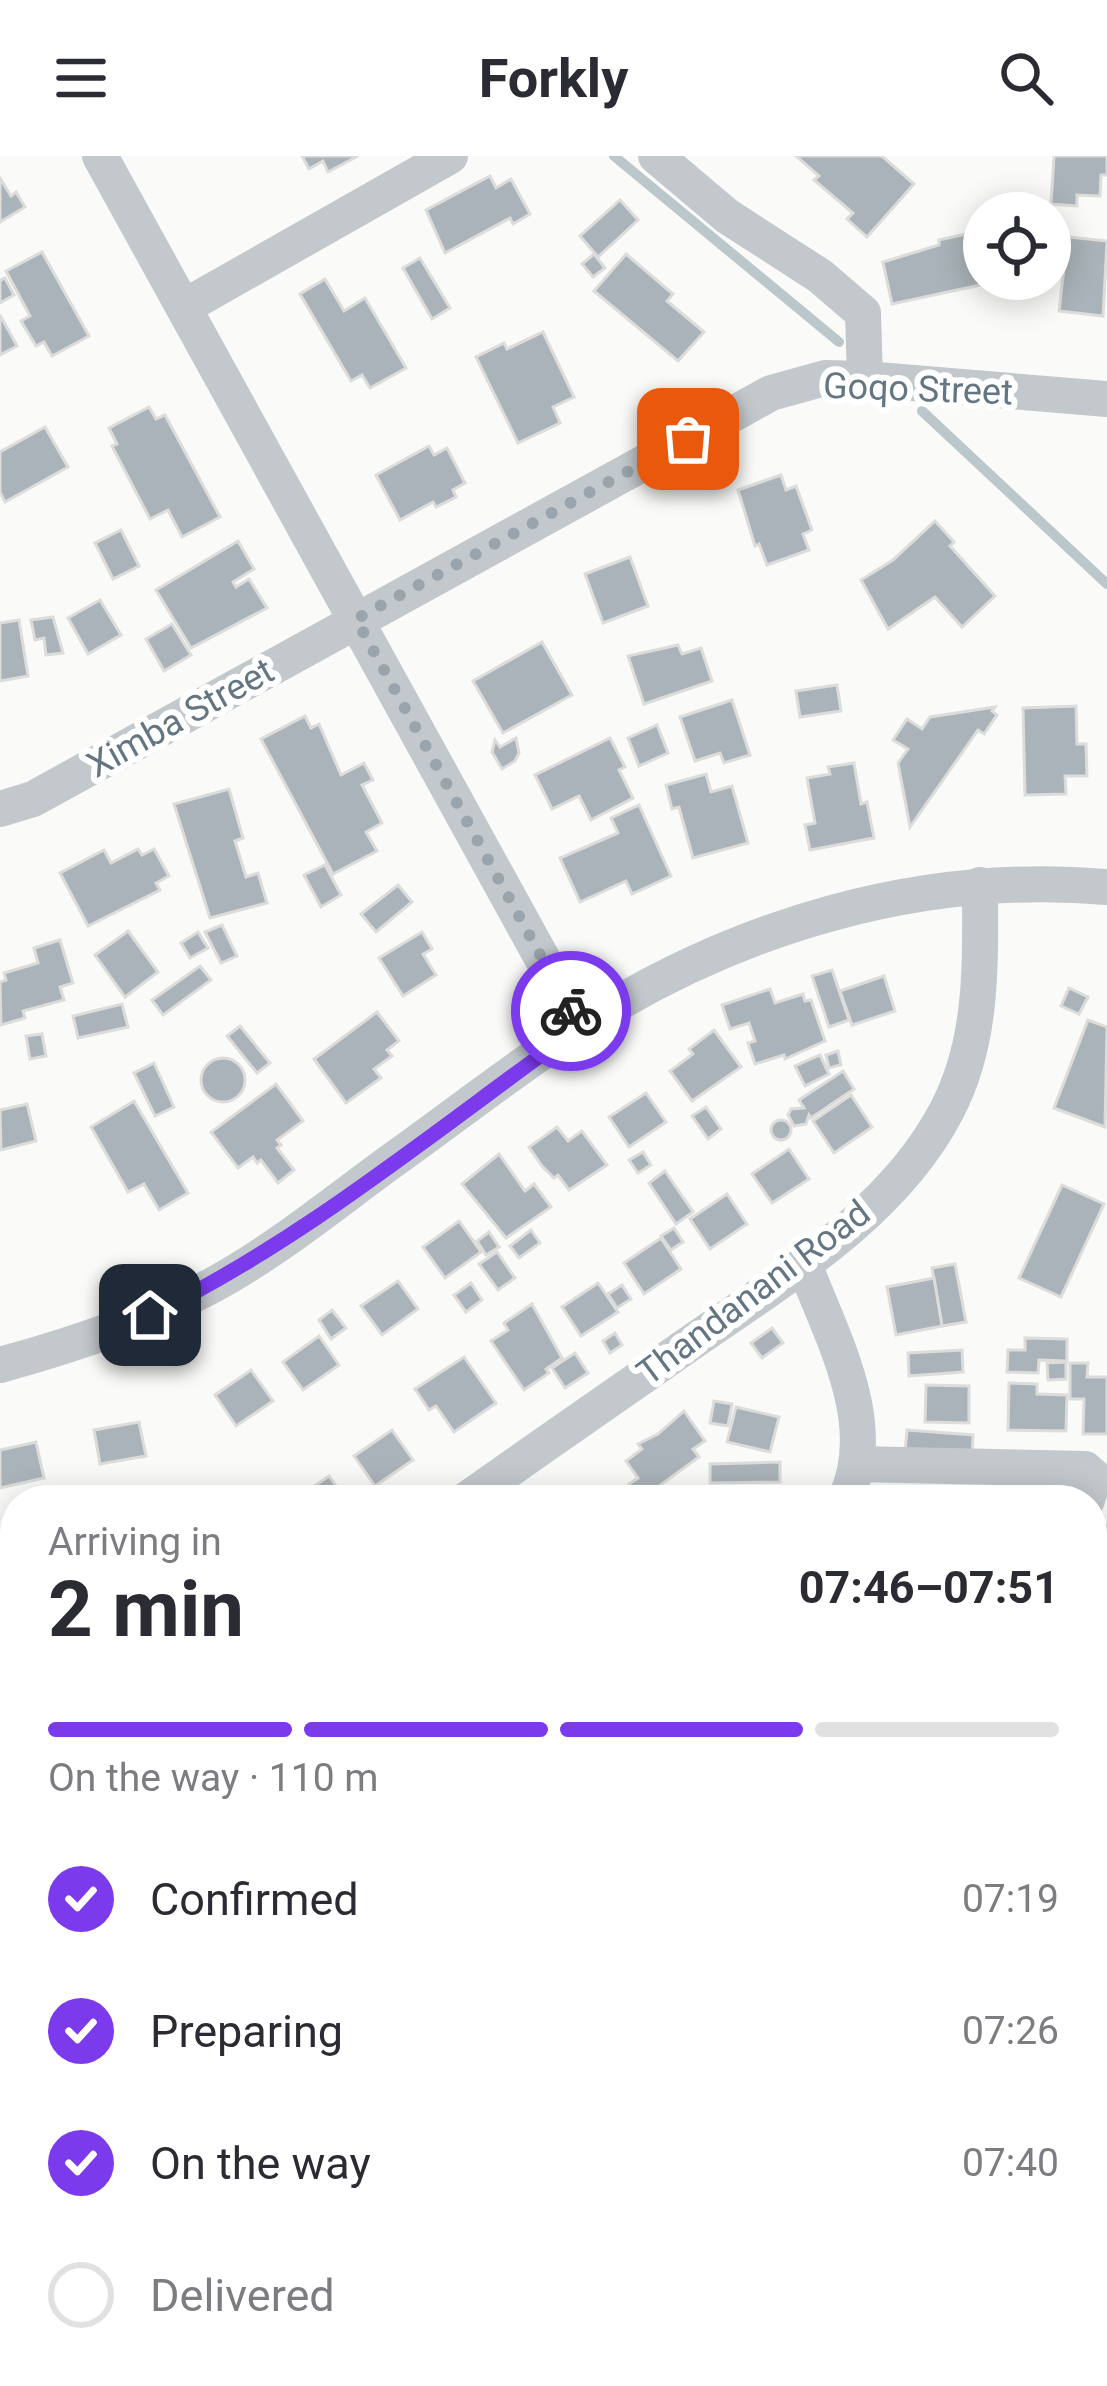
<!DOCTYPE html>
<meta charset="utf-8">
<style>
body{margin:0;font-family:Roboto,sans-serif;background:#f7f7f7;color:#2b2b33;height:100vh;display:flex;flex-direction:column;font-size:45px;white-space:nowrap}
*{box-sizing:border-box;margin:0}
p{font-size:39px;color:#7c7c81}
.icon{flex:none;width:66px;height:66px;fill:none;stroke:currentColor;stroke-width:2;stroke-linecap:round;stroke-linejoin:round}
.map{position:relative;flex:1;overflow:hidden}
.drawer{position:absolute;left:0px;top:1329px;width:1107px;height:903px;display:flex;flex-direction:column;background:#fff;border-radius:48px 48px 0 0;box-shadow:0 6px 30px #0003}
.drawer>*{flex:none}
.fabs{position:absolute;left:963px;top:36px;display:grid;gap:24px}
.fabs a{display:grid;place-items:center;width:108px;height:108px;border-radius:50%;background:#fff;box-shadow:0 6px 30px #0003;font-size:60px}
.pin{position:absolute;display:grid;place-items:center;width:102px;height:102px;color:#fff;margin:-51px;border-radius:24px;box-shadow:0 6px 18px #0006}
.courier{position:absolute;display:grid;place-items:center;width:120px;height:120px;margin:-60px;border:9px solid #7c3aed;border-radius:50%;background:#fff;color:#222;box-shadow:0 3px 15px #0007}
.head em{font-style:normal;font-weight:700}
.head div{display:flex;flex-direction:column-reverse}
.head{display:flex;align-items:center;justify-content:space-between;height:204px;padding:0 48px}
h1{font-size:78px;font-weight:700;line-height:90px}
.bar{display:grid;grid-template-columns:repeat(4,1fr);gap:18px 12px;align-content:center;height:144px;padding:0 48px}
.bar i{height:15px;border-radius:9px;background:#e1e1e2}
.bar .on{background:#7c3aed}
.bar p{grid-column:span 4}
ol{padding:0 48px;list-style:none}
li{display:flex;align-items:center;gap:36px;height:132px}
li p{margin-inline-start:auto}
li .icon{padding:12px;border-radius:50%;background:#7c3aed;color:#fff;stroke-width:4}
li:last-child{color:#7c7c81}
li i{width:66px;height:66px;border:6px solid #e1e1e2;border-radius:50%}
header{display:flex;justify-content:space-between;align-items:center;height:156px;padding:0 48px;background:#fff;font-size:54px;font-weight:700}
.map>svg:first-child{display:block}
</style>
<header><svg class="icon" aria-label="menu" viewBox="0 0 24 24"><path d="M4 6h16M4 12h16M4 18h16"/></svg>Forkly<svg class="icon" aria-label="search" viewBox="0 0 24 24"><circle cx="10" cy="10" r="6"/><path d="M15 15l6 6"/></svg></header>
<div class="map">
<svg width="1107" height="2230" viewBox="0 0 1107 2230">
<rect width="100%" height="100%" fill="#fafaf8"/>
<g fill="none" stroke-linecap="round" stroke-linejoin="round">
<g stroke="#bbc7cb" stroke-width="10">
<path d="M614 0 839 186"/>
<path d="M922 255 1107 428"/>
<path d="M1092 1383 1107 1373"/>
<path d="M651 2230 655 2217"/>
</g>
</g>
<g fill="#aab3b9" stroke="#dcdcda" stroke-width="3">
<path d="M302 0H358L328 16 323 5 309 13Z"/>
<path d="M796 0H882L914 28 867 81 847 63 853 57 814 24 819 20Z"/>
<path d="M1054 0H1107V19H1101L1100 40 1077 39V50L1051 48Z"/>
<path d="M490 20 496 32 511 23 530 58 513 68 510 62 445 97 426 54Z"/>
<path d="M0 22 11 40 16 36 25 51 0 66Z"/>
<path d="M620 44 638 64 598 101 580 80Z"/>
<path d="M984 74 985 128 892 148 883 106 939 89V84Z"/>
<path d="M1050 79 1107 85 1103 160 1059 155 1065 103 1050 101Z"/>
<path d="M42 96 89 180 52 200 44 186 36 190 21 165 30 160 6 115Z"/>
<path d="M594 98 605 112 593 121 582 108Z"/>
<path d="M626 98 673 138 667 145 704 176 678 205 594 135Z"/>
<path d="M420 102 450 152 432 163 403 112Z"/>
<path d="M5 122 14 139 0 147V124Z"/>
<path d="M325 123 344 155 365 142 406 212 370 232 362 219 351 225 300 138Z"/>
<path d="M0 159 17 190 0 199Z"/>
<path d="M543 176 574 241 553 251 560 267 518 287 476 201 504 187 507 193Z"/>
<path d="M149 251 156 263 165 259 220 361 182 381 168 354 150 363 112 290 117 288 109 272Z"/>
<path d="M45 271 68 311 5 346 0 336V296Z"/>
<path d="M429 290 434 299 447 292 465 327 453 334 456 341 436 351 433 346 400 364 376 319Z"/>
<path d="M781 319 786 334 796 330 812 374 803 378 809 394 767 409 759 388 755 390 738 334Z"/>
<path d="M935 365 954 386 950 390 995 440 962 471 935 441 888 473 861 424 893 404Z"/>
<path d="M121 374 139 410 113 423 95 387Z"/>
<path d="M238 385 254 413 233 426 236 431 249 423 267 452 191 492 156 434Z"/>
<path d="M630 401 648 450 603 467 585 418Z"/>
<path d="M100 444 121 479 88 498 68 462Z"/>
<path d="M53 461 63 497 46 499 44 482 35 484 31 464Z"/>
<path d="M19 464 28 520 0 525V467Z"/>
<path d="M172 468 191 499 164 515 146 483Z"/>
<path d="M542 486 572 539 503 577 473 525Z"/>
<path d="M678 489 682 498 701 492 712 525 644 548 628 500Z"/>
<path d="M837 529 841 555 800 561 796 535Z"/>
<path d="M732 544 750 599 724 607 720 597 695 605 680 561Z"/>
<path d="M1076 550 1077 588H1086L1087 620H1065L1066 638 1025 639 1023 552Z"/>
<path d="M995 551 992 555 997 559 984 578 978 574 910 671 898 607 908 593 893 584 907 563 922 573 930 561Z"/>
<path d="M305 560 311 572 319 568 341 619 364 607 373 624 362 629 382 667 366 676 377 695 333 718 261 583Z"/>
<path d="M657 569 668 597 639 610 628 582Z"/>
<path d="M516 582 519 597 515 605 502 613 492 596 495 584 500 591Z"/>
<path d="M610 582 625 611 619 614 633 642 591 664 579 640 552 653 535 619Z"/>
<path d="M854 607 861 648 867 646 874 682 810 694 805 669 815 667 807 622 830 618 828 611Z"/>
<path d="M706 618 711 636 732 630 748 687 693 702 679 651 672 653 666 629Z"/>
<path d="M229 633 243 682 235 685 246 721 258 717 267 747 210 762 174 648Z"/>
<path d="M639 649 671 720 632 738 626 725 580 746 560 702 618 677 611 662Z"/>
<path d="M138 693 142 699 154 693 169 720 156 727 160 734 88 770 60 717 104 694 111 707Z"/>
<path d="M325 709 341 739 321 751 304 719Z"/>
<path d="M398 729 412 746 376 776 361 758Z"/>
<path d="M222 769 237 800 221 807 205 776Z"/>
<path d="M128 775 158 816 125 841 95 799Z"/>
<path d="M198 776 208 792 190 802 181 787Z"/>
<path d="M422 776 432 793 423 798 436 819 403 840 379 802Z"/>
<path d="M60 784 73 827 60 831 64 844 23 855 25 862 1 869 0 826 6 824 4 817 38 807 34 792Z"/>
<path d="M200 810 211 824 163 859 152 844Z"/>
<path d="M832 814 849 864 829 871 812 820Z"/>
<path d="M884 820 895 855 852 869 840 835Z"/>
<path d="M1069 832 1088 841 1079 858 1061 850Z"/>
<path d="M770 833 775 847 803 838 805 845 811 844 825 885 785 903 784 899 755 908 748 887 755 885 749 867 730 873 722 849Z"/>
<path d="M122 848 128 871 78 882 73 860Z"/>
<path d="M377 856 399 885 387 894 392 900 374 913 381 922 346 947 314 903Z"/>
<path d="M1088 864 1107 871 1105 971 1054 952Z"/>
<path d="M240 870 270 907 257 917 227 880Z"/>
<path d="M714 874 741 911 692 945 670 915 693 898 689 893Z"/>
<path d="M42 878 46 900 30 903 26 880Z"/>
<path d="M838 895 841 909 829 912 826 899Z"/>
<path d="M820 899 829 918 805 930 795 910Z"/>
<circle cx="223" cy="924" r="22"/>
<path d="M154 907 174 951 155 960 134 917Z"/>
<path d="M843 915 854 933 811 962 809 959 806 968 794 970 788 959 791 953 804 952 799 944Z"/>
<path d="M276 928 303 965 277 984 281 989 277 992 294 1014 278 1027 261 1004 257 1007 253 1001 238 1012 211 976Z"/>
<path d="M646 937 666 966 629 991 609 961Z"/>
<path d="M851 939 872 971 834 997 813 965Z"/>
<path d="M134 945 188 1037 159 1054 144 1028 128 1036 91 971Z"/>
<path d="M27 948 36 985 1 994 0 954Z"/>
<path d="M706 951 721 973 708 983 692 960Z"/>
<circle cx="781" cy="974" r="10"/>
<path d="M557 971 568 985 582 975 607 1009 569 1034 558 1019 554 1022 542 1010 529 991Z"/>
<path d="M789 993 809 1023 772 1047 752 1018Z"/>
<path d="M643 996 651 1009 638 1017 629 1004Z"/>
<path d="M499 998 525 1035 534 1028 551 1051 506 1082 462 1028Z"/>
<path d="M665 1015 693 1056 676 1068 649 1027Z"/>
<path d="M1062 1029 1104 1048 1061 1141 1019 1122Z"/>
<path d="M727 1038 747 1068 710 1093 690 1063Z"/>
<path d="M459 1065 481 1096 445 1122 423 1091Z"/>
<path d="M674 1072 683 1086 671 1094 661 1080Z"/>
<path d="M531 1074 540 1087 519 1102 510 1090Z"/>
<path d="M489 1076 499 1091 486 1099 477 1085Z"/>
<path d="M661 1082 681 1113 644 1138 624 1107Z"/>
<path d="M497 1096 515 1122 498 1134 479 1108Z"/>
<path d="M955 1108 966 1166 942 1170 932 1112Z"/>
<path d="M934 1122 942 1170 896 1179 887 1131Z"/>
<path d="M398 1125 418 1153 382 1179 361 1150Z"/>
<path d="M471 1127 482 1144 466 1156 454 1139Z"/>
<path d="M598 1127 618 1156 581 1180 562 1151Z"/>
<path d="M622 1129 631 1143 617 1152 608 1138Z"/>
<path d="M532 1148 562 1202 546 1213 549 1217 524 1234 491 1185 508 1174 504 1167Z"/>
<path d="M332 1154 346 1172 331 1183 319 1164Z"/>
<path d="M772 1172 783 1187 762 1202 751 1187Z"/>
<path d="M615 1177 622 1189 610 1197 603 1185Z"/>
<path d="M319 1180 339 1209 303 1234 283 1206Z"/>
<path d="M1025 1182 1067 1183V1205L1039 1204 1038 1217 1007 1216 1008 1194H1025Z"/>
<path d="M962 1194 963 1216 909 1220 908 1197Z"/>
<path d="M575 1197 588 1217 565 1232 552 1212Z"/>
<path d="M464 1201 496 1247 454 1276 436 1250 429 1254 415 1233Z"/>
<path d="M1066 1206V1223L1048 1224 1047 1207Z"/>
<path d="M1070 1207H1088L1087 1221H1107V1278H1083L1084 1243H1070Z"/>
<path d="M251 1214 273 1245 236 1270 215 1239Z"/>
<path d="M1009 1227 1037 1228V1238L1067 1239 1066 1275 1008 1274Z"/>
<path d="M926 1229 969 1230V1267L925 1266Z"/>
<path d="M714 1245 732 1248 728 1270 710 1267Z"/>
<path d="M736 1251 779 1261 770 1296 727 1286Z"/>
<path d="M684 1255 705 1285 693 1293 699 1301 640 1344 629 1328 638 1322 626 1305 642 1293 638 1288 658 1278Z"/>
<path d="M139 1266 146 1300 100 1308 94 1274Z"/>
<path d="M392 1274 413 1304 375 1330 354 1300Z"/>
<path d="M907 1274 973 1279 972 1301 905 1296Z"/>
<path d="M36 1286 44 1322 0 1332V1294Z"/>
<path d="M780 1306V1326L710 1327V1308Z"/>
<path d="M329 1320 346 1344H294Z"/>
<path d="M707 1331 728 1341 726 1344H701Z"/>
<path d="M15 1372V1439L6 1441 0 1413V1375Z"/>
<path d="M1097 1406 1107 1410 1106 1469 1092 1464V1418Z"/>
<path d="M1098 1483 1107 1488V1505L1092 1533V1493Z"/>
<path d="M1107 1593V1628L1093 1621Z"/>
<path d="M15 1712V1772L0 1776V1716Z"/>
<path d="M1092 1741 1104 1746 1092 1772Z"/>
<path d="M1092 1798 1107 1805V1826L1094 1852Z"/>
<path d="M1107 1846V1874L1096 1868Z"/>
<path d="M5 1874 15 1878V1915L0 1908V1885Z"/>
<path d="M0 1920 15 1927V1967L0 1961Z"/>
<path d="M1092 1928 1103 1934 1092 1956Z"/>
<path d="M0 2088 15 2094 12 2129 0 2124Z"/>
<path d="M270 2217H330L331 2221 301 2230H267L264 2219Z"/>
<path d="M525 2217H534L551 2230H515Z"/>
<path d="M675 2217H707L704 2230 673 2226Z"/>
<path d="M756 2217H801L814 2223 811 2230H782Z"/>
<path d="M876 2217H907L900 2230Z"/>
<path d="M909 2217H919L944 2230H906L903 2228Z"/>
<path d="M745 2219 760 2226 759 2230H740Z"/>
</g>
<g fill="none" stroke-linecap="round" stroke-linejoin="round">
<path stroke="#bbbfc2" stroke-width="6" stroke-dasharray="6 6" stroke-linecap="butt" d="M1092 1379 1099 1389H1107"/>
<g stroke="#c3c8cc" stroke-width="36">
<path d="M100 0 580 871"/>
<path d="M656 0 727 60 820 120 863 157 865 223"/>
<path d="M184 151 450 0"/>
<path d="M0 653 33 643 771 237 825 222 865 223 1107 243"/>
<path d="M804 1108C831 1180 882 1268 845 1344"/>
<path d="M0 1209C74 1189 146 1165 213 1129 277 1094 335 1046 393 1004 455 960 515 912 579 871 736 770 920 715 1107 731"/>
<path d="M858 1308 1085 1313 1094 1321 1087 1344"/>
<path d="M466 1344C541 1291 616 1239 692 1186 784 1122 894 1057 947 954 984 883 980 806 980 729"/>
<path d="M0 1515 15 1512"/>
<path d="M1092 1666 1107 1671"/>
<path d="M0 2022 15 2028"/>
<path d="M1092 2123 1107 2093"/>
<path d="M114 2230 153 2217"/>
<path d="M419 2230 423 2217"/>
<path d="M1038 2230 1045 2217"/>
</g>
</g>
<g fill="none" stroke-linecap="round" stroke-linejoin="round">
<path stroke="#99a4ac" stroke-width="12" stroke-dasharray="0 21.6" d="M571 855 356 463 688 283"/>
<path stroke="#7c3aed" stroke-width="15" d="M150 1159C302 1086 442 969 580 871L571 855"/>
</g>
<g text-anchor="middle" stroke-width="12" stroke-linejoin="round" paint-order="stroke">
<g font-size="36" fill="#657683" stroke="#fff">
<text transform="translate(918 232) rotate(2)" y="13">Goqo Street</text>
<text transform="translate(180 561) rotate(-29)" y="13">Ximba Street</text>
<text transform="translate(753 1136) rotate(-37)" y="13">Thandanani Road</text>
</g>
</g>
</svg>
<div class="fabs">
<a><svg class="icon" aria-label="locate" viewBox="0 0 24 24"><circle cx="12" cy="12" r="6"/><path d="M12 2v4M12 18v4M2 12h4M18 12h4"/></svg></a>
</div>
<div class="pin" style="left:688px;top:283px;background:#ea580c"><svg class="icon" aria-label="bag" viewBox="0 0 24 24"><path d="M5 8h14l-1 12H6zM9 8a3 3 0 0 1 6 0"/></svg></div>
<div class="pin" style="left:150px;top:1159px;background:#1f2937"><svg class="icon" aria-label="home" viewBox="0 0 24 24"><path d="M3 11l9-7 9 7M6 9v11h12V9"/></svg></div>
<div class="courier" style="left:571px;top:855px"><svg class="icon" aria-label="bike" viewBox="0 0 24 24"><circle cx="6" cy="16" r="4"/><circle cx="18" cy="16" r="4"/><path d="M6 16l4-8h5l3 8M10 8l3 8H6M13 5h3"/></svg></div>
<section class="drawer">
<div class="head"><div><h1>2 min</h1><p>Arriving in</p></div><em>07:46–07:51</em></div>
<div class="bar"><i class="on"></i><i class="on"></i><i class="on"></i><i></i><p>On the way · 110 m</p></div>
<ol>
<li><svg class="icon" aria-label="check" viewBox="0 0 24 24"><path d="M5 12l5 5 9-10"/></svg>Confirmed<p>07:19</p></li>
<li><svg class="icon" aria-label="check" viewBox="0 0 24 24"><path d="M5 12l5 5 9-10"/></svg>Preparing<p>07:26</p></li>
<li><svg class="icon" aria-label="check" viewBox="0 0 24 24"><path d="M5 12l5 5 9-10"/></svg>On the way<p>07:40</p></li>
<li><i></i>Delivered</li>
</ol>
</section>
</div>
